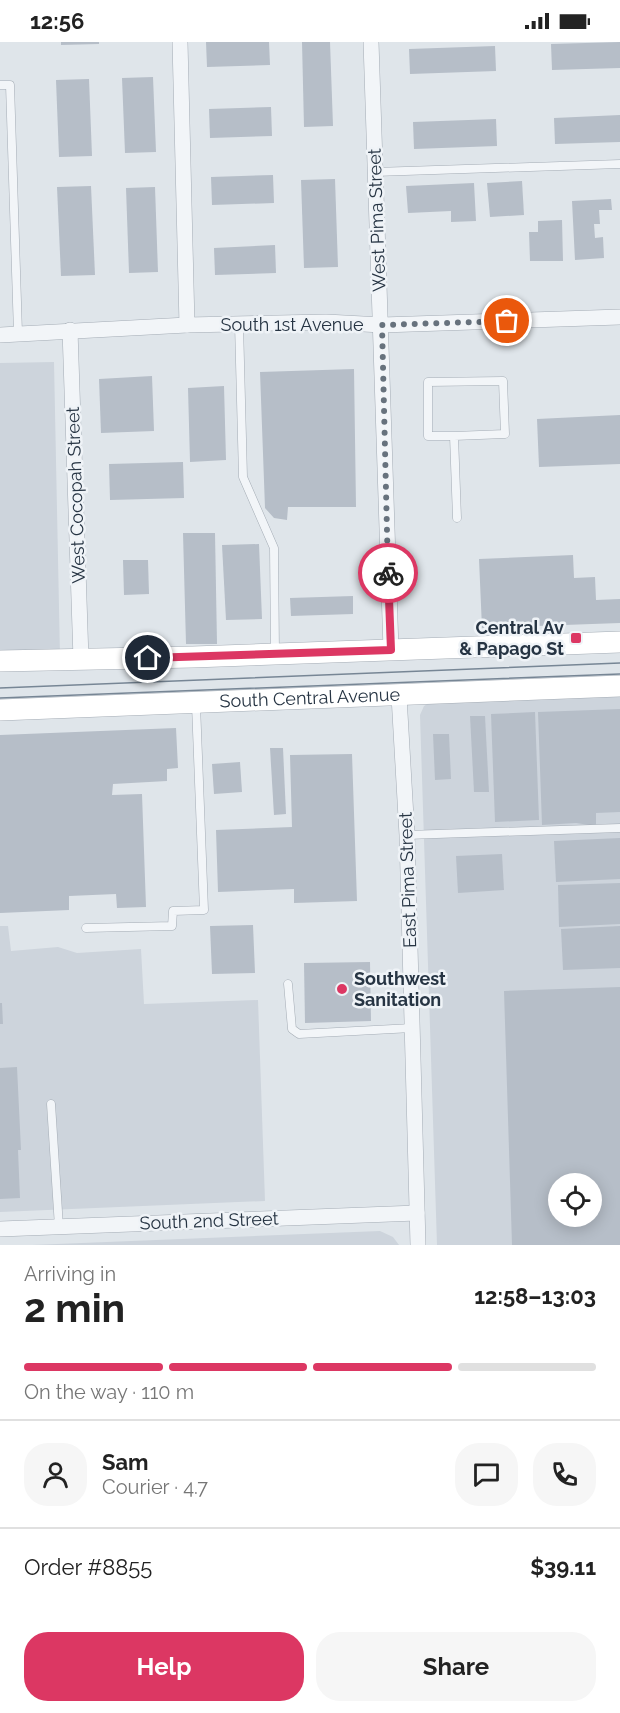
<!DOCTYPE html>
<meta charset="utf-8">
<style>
body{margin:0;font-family:Raleway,sans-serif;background:#f6f6f6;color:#222;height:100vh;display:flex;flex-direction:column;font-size:22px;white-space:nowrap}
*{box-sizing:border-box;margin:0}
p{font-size:20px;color:#767676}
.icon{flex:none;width:33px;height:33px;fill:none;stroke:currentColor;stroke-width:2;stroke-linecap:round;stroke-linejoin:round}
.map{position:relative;height:1203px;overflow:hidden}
.drawer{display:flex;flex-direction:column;background:#fff;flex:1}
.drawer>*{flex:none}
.fabs{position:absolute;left:548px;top:1131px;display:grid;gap:12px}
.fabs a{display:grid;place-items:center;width:54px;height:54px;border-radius:50%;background:#fff;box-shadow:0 3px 15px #0003;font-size:30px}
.pin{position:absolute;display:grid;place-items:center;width:51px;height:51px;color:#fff;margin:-26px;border:3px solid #fff;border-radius:50%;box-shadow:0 2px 6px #0007}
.courier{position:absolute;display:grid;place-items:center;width:60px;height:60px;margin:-30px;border:4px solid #dc3763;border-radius:50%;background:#fff;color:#222;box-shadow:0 2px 8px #0007}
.overview em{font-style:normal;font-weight:700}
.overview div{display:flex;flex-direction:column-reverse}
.overview{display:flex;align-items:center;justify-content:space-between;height:102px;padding:0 24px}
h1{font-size:39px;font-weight:700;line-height:45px}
.bar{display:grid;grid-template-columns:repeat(4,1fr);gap:9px 6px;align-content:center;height:72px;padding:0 24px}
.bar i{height:8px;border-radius:4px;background:#e0e0e0}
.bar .active{background:#dc3763}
.bar p{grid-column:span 4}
.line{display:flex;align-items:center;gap:15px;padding:0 24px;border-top:2px solid #e0e0e0}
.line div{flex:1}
.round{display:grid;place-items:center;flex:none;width:63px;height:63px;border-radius:24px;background:#f6f6f6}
.action{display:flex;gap:12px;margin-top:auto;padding:12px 24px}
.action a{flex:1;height:69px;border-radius:24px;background:#dc3763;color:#fff;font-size:24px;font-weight:700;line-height:69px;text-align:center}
.action a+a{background:#f6f6f6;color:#222}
.status{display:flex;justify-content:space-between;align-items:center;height:42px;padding:0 30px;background:#fff;direction:ltr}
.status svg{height:16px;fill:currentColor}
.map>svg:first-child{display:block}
</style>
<div class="status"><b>12:56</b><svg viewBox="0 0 49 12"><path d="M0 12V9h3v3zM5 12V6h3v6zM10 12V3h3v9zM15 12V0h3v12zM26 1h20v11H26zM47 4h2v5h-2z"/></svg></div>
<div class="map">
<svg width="620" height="1203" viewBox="0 0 620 1203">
<rect width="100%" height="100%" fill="#dfe5ea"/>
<g fill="#cdd4dc" fill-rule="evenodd">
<path d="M54 320 60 615 0 617V321Z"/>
<path d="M620 652V1203H437L420 673 424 664 434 658ZM558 1142H591V1174H558Z"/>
<path d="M0 884H8L11 909 58 905 77 911 141 907 144 962 258 958 265 1159 0 1170Z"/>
<path d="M380 1189 393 1195 399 1203H32Z"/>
</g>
<g fill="#b6bec8" fill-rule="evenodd">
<path d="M61 0H99V2L61 3Z"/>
<path d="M206 0H269L270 23 207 25Z"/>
<path d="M302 0H330L333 84 304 85Z"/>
<path d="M620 0V26L552 28 551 2Z"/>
<path d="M495 4 496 29 410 32 409 7Z"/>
<path d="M153 35 156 110 125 111 122 36Z"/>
<path d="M89 37 92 114 59 115 56 38Z"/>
<path d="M271 65 272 94 210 96 209 67Z"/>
<path d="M620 73V100L555 102 554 76Z"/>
<path d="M496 77 497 104 414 107 413 80Z"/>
<path d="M273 133 274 161 212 163 211 135Z"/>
<path d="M335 137 338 225 304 226 301 138Z"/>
<path d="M522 139 524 173 490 175 487 141Z"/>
<path d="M474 141 476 179 451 180V169L408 171 406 144Z"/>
<path d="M91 144 95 233 61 234 57 145Z"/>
<path d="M155 145 158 230 129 231 126 146Z"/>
<path d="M611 157 612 168H599L600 182H594L595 196 603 195 604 216 575 218 572 159Z"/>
<path d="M562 178 563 219H530L529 190H538V179Z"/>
<path d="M275 203 276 231 215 233 214 206Z"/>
<path d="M354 327 356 465H288L287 478 274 476 265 466 260 330Z"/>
<path d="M152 334 154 389 101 391 99 337Z"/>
<path d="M224 344 226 418 190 420 188 346Z"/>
<path d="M620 373V422L539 425 537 377Z"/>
<path d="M183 420 184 456 110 458 109 422Z"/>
<path d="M183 491H215L217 602H186Z"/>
<path d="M259 502 262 577 226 578 222 503Z"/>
<path d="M573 513 574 536 595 535 596 558 620 557V581L482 586 479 517Z"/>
<path d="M123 518H148L149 552 124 553Z"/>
<path d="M353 554V572L291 574 290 556Z"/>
<path d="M620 667V770L596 771V784L576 781 542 783 538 670Z"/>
<path d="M535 670 539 778 495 780 491 672Z"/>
<path d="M470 674H485L489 750H474Z"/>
<path d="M176 686 178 726 167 727V739L113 742 112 753 142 752 146 865 117 866 116 852 69 854V868L0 871V693Z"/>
<path d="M433 692H449L451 737 435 738Z"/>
<path d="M270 706H283L286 772 274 773Z"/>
<path d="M352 712 357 859 294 861V847L218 850 216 788 292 785 290 713Z"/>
<path d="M240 720 242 750 214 752 212 722Z"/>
<path d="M620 796V837L556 840 554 799Z"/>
<path d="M502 812 504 848 458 851 456 814Z"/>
<path d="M620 841V882L559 885 558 843Z"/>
<path d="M253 883 255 931 212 932 210 884Z"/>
<path d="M620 884V926L563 928 561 887Z"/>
<path d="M370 920 371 979 305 981 304 921Z"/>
<path d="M620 945V1203H512L504 949ZM558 1142H591V1174H558Z"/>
<path d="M0 961H2L3 982H0Z"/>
<path d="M17 1025 21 1108H18L20 1156 0 1157V1026Z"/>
</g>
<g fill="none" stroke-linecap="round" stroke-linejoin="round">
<defs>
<g id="service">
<path d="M0 43H10L18 291"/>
<path d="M375 130 620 122"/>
<path d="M239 282 243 435 274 506 275 611"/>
<path d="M454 394H428V340L503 339 505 392 454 394 457 476"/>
<path d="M407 793 620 786"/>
<path d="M86 886 172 884 173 869 204 868 196 663"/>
<path d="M288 942 292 987 299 992 412 986"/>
<path d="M51 1062 59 1185"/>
</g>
<g id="minor">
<path d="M180 0 187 283"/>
<path d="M371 0 391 608"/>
<path d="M70 288 81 617"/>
<path d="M0 293 187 283 326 280 382 283 620 275"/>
<path d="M399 654 407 793 418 1203"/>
<path d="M0 1187 417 1171"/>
</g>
<g id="secondary">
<path d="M0 619 193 615 620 600"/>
<path id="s1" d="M0 668 620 644"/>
</g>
</defs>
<use href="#service" stroke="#a4acb5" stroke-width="9"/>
<use href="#minor" stroke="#a4acb5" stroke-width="16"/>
<use href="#secondary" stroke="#a4acb5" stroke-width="22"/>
<use href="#service" stroke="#f2f5f8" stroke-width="8"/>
<use href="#minor" stroke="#f2f5f8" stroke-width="15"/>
<use href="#secondary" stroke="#fff" stroke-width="21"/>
<g stroke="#778695" stroke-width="1.5">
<path d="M0 646 620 621"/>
<path d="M0 656 620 632"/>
</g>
</g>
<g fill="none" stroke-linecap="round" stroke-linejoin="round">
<path stroke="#67727d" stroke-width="6" stroke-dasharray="0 10.8" d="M388 531 382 283 507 279"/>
<path stroke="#dc3763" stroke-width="8" d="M148 616 391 608 388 531"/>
</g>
<g fill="#dc3763" stroke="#eff3f7" stroke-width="2">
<rect x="570" y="590" width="12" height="12" rx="3"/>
<circle cx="342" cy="947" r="6"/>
</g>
<g text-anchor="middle" stroke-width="5" stroke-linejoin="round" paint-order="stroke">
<g font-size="18" fill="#263443" stroke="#eff3f7">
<text transform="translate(377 178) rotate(-92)" y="6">West Pima Street</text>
<text x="292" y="289">South 1st Avenue</text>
<text transform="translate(76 453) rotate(-92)" y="6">West Cocopah Street</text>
<text dy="6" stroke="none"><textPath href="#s1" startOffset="310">South Central Avenue</textPath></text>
<text transform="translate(408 838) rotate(-92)" y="6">East Pima Street</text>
<text transform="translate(209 1179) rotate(-2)" y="6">South 2nd Street</text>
</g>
<g font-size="18" font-weight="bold" fill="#263443" stroke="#eff3f7" text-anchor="end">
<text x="564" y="592">Central Av<tspan x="564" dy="21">&amp; Papago St</tspan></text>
<text x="354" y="943" text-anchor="start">Southwest<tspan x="354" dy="21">Sanitation</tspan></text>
</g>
</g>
</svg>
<div class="fabs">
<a><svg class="icon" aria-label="locate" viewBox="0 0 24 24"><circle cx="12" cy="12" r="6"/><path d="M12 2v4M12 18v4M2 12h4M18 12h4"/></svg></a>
</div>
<div class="pin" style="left:507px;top:279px;background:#ea580c"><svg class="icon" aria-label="bag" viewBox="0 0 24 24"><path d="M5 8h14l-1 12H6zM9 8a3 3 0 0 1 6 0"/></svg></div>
<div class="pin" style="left:148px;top:616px;background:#1f2937"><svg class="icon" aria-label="home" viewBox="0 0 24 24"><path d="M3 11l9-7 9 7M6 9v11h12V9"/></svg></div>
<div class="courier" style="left:388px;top:531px"><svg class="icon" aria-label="bike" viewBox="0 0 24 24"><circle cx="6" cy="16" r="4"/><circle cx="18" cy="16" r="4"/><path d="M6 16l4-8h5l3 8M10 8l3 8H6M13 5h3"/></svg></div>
</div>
<section class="drawer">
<div class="overview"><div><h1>2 min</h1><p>Arriving in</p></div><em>12:58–13:03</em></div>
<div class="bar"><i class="active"></i><i class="active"></i><i class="active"></i><i></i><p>On the way · 110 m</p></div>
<div class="line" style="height:108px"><a class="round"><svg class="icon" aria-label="person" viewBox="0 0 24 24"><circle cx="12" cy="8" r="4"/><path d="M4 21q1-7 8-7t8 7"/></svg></a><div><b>Sam</b><p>Courier · 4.7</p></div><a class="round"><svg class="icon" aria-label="chat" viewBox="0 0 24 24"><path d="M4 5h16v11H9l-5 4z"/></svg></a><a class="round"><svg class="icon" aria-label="phone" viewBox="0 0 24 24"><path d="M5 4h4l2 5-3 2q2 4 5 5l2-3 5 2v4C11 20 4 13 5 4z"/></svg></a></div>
<div class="line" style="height:78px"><div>Order #8855</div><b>$39.11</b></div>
<div class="action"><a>Help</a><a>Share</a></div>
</section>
